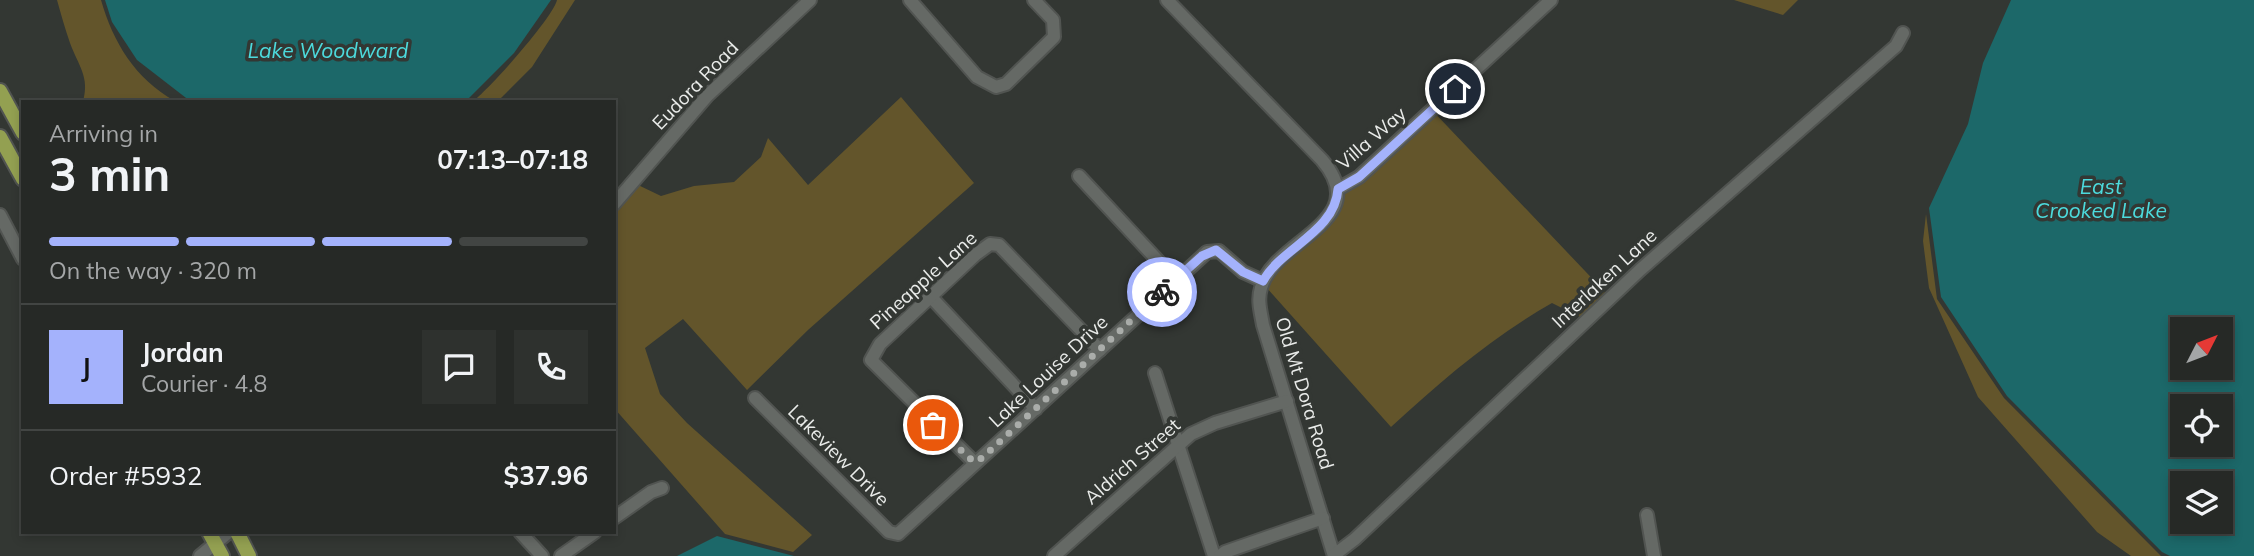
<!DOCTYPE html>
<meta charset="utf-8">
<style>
body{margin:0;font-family:Mulish,sans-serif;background:#2e312e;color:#f1f3f6;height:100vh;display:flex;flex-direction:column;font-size:26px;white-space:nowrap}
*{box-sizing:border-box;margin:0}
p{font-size:23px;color:#a4a6a7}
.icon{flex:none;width:38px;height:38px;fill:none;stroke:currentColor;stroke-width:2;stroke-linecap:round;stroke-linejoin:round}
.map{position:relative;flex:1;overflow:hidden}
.drawer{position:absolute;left:21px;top:100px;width:595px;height:434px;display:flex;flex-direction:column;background:#262926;border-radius:0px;box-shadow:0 4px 10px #0003,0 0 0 2px #424543}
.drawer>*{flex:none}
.needle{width:46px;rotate:48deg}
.fabs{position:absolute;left:2170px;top:317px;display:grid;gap:14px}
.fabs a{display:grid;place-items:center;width:63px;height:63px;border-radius:0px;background:#262926;box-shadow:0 4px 10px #0003,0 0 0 2px #424543;font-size:35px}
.pin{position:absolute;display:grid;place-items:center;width:60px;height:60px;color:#fff;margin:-30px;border:4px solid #fff;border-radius:50%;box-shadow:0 2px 7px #0007}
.courier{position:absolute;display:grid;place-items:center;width:70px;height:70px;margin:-35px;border:5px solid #a4b2fc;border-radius:50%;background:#fff;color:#222;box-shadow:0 2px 9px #0007}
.head em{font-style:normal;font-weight:700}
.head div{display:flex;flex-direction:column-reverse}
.head{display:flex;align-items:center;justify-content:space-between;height:119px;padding:0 28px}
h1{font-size:46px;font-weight:700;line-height:52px}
.bar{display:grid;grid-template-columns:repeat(4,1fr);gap:10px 7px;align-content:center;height:84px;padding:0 28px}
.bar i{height:9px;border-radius:5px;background:#424543}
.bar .current{background:#a4b2fc}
.bar p{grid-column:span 4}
.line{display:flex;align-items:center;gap:18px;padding:0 28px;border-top:2px solid #424543}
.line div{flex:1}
.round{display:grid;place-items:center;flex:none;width:74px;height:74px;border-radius:0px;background:#2e312e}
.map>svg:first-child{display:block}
</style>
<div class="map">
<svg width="2254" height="556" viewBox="0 0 2254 556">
<rect width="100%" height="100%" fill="#333733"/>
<g fill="#63552b">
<path d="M57 0H101C113 42 135 79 175 101H83C90 77 78 65 70 43 65 29 61 14 57 0Z"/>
<path d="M557 0H575L532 67 498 101H473C489 90 554 16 557 0Z"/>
<path d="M1734 0H1798L1783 15Z"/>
<path d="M901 97 974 183 808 330 747 390 683 319 645 348 660 394 687 423 812 535 793 552 725 534 614 408V210L636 184 661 196 694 186 734 182 761 157 768 138 808 185Z"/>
<path d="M1429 107 1605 292 1580 317 1552 303C1492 337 1442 380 1391 427L1266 287 1270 279 1342 199 1343 190Z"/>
<path d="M1926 214 1937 299 2004 398 2161 556H2131L2097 532 1978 397 1929 288 1923 241Z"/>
</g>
<g fill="#1c6869" fill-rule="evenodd">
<path d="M105 0H551L514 53 466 101H190L137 60 112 22Z"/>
<path d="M2011 0H2254V556H2170L2162 552 2007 396 1941 297 1929 208 1968 124 1983 63ZM2221 329V368H2182V329ZM2182 406H2221V444H2182ZM2182 483H2221V522H2182Z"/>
<path d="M717 536 794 556H677Z"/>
</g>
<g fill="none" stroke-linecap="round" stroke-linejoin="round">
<defs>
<g id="minor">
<path d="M910 0 977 77 996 87 1006 84 1054 37 1053 20 1034 0"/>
<path d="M1167 0 1322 160C1375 222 1274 239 1261 288 1257 300 1261 313 1263 325L1334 556"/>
<path d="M1079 176 1175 279"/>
<path d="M1338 189 1359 177 1551 0"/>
<path d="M614 204 707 96 810 0"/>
<path d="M0 215 23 259"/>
<path d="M931 297 1036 409"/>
<path d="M1155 373 1214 556"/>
<path d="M755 398 889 532 898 534 1207 252 1219 251 1243 272 1263 281"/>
<path d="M974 462 871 360 880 344 975 255 990 244 999 245 1100 350"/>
<path d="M1647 515 1654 556"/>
<path d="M614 518 651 492 662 488"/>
<path d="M520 532 542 556"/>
<path d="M1334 555 1355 539 1640 270 1896 46 1903 33"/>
<path d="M200 556 229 532"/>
<path d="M561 556 595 532"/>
<path d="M1054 556 1191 434 1215 423 1287 401"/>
<path d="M1220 556 1225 552 1323 518"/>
</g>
<g id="major">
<path d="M0 91 23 133"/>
<path d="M0 137 23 179"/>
<path d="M209 532 222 556"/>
<path d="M237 532 249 556"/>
</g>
</defs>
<use href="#minor" stroke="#515451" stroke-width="16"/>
<use href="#major" stroke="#515451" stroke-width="18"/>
<use href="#minor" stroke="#656965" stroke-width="12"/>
<use href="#major" stroke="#93a051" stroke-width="14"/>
</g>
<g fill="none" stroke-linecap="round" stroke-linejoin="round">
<path stroke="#aaadaa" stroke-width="7" stroke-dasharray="0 12.6" d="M933 425 974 462 982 458 1162 292"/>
<path stroke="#a4b2fc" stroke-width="9" d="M1162 292 1202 256 1216 250 1243 272 1263 281C1282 247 1335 232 1338 189L1359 177 1455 89"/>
</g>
<g text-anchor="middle" stroke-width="7" stroke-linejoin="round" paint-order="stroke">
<g font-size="19" fill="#eaecea" stroke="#333733">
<text transform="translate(695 85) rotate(-46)" y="7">Eudora Road</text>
<text transform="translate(1371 138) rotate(-41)" y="7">Villa Way</text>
<text transform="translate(1604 278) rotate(-43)" y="7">Interlaken Lane</text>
<text transform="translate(923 280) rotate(-42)" y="7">Pineapple Lane</text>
<text transform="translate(1048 371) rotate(-43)" y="7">Lake Louise Drive</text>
<text transform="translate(1305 393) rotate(73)" y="7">Old Mt Dora Road</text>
<text transform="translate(839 455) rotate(45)" y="7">Lakeview Drive</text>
<text transform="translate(1132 461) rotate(-41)" y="7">Aldrich Street</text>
</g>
<g font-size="21" font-style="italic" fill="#4cdadc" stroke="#333733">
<text x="328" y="58">Lake Woodward</text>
<text x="2101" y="194">East<tspan x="2101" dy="24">Crooked Lake</tspan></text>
</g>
</g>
</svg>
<div class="fabs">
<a><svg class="needle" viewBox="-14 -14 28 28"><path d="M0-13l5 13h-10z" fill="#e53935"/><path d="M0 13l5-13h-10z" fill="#a4a6a7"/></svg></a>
<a><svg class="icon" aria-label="locate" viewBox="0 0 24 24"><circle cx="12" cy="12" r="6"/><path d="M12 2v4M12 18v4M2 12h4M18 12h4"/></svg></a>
<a><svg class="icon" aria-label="layers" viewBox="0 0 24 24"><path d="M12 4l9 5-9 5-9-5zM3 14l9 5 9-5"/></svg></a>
</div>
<div class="pin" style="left:933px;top:425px;background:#ea580c"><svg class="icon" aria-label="bag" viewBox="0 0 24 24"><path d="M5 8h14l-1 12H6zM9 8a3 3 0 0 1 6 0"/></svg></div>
<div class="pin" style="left:1455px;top:89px;background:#1f2937"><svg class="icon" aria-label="home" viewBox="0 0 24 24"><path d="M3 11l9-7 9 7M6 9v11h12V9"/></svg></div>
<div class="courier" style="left:1162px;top:292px"><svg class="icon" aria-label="bike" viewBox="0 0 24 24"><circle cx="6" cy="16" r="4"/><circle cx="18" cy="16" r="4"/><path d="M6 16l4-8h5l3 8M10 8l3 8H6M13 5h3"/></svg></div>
<section class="drawer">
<div class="head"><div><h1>3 min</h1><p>Arriving in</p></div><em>07:13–07:18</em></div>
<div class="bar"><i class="current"></i><i class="current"></i><i class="current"></i><i></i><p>On the way · 320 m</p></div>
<div class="line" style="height:126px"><b class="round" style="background:#a4b2fc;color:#111">J</b><div><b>Jordan</b><p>Courier · 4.8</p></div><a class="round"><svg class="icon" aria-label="chat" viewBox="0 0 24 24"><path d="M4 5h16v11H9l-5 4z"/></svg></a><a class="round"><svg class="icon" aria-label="phone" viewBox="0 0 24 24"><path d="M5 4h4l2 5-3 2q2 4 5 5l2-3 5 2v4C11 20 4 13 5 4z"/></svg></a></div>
<div class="line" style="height:91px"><div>Order #5932</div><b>$37.96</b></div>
</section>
</div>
